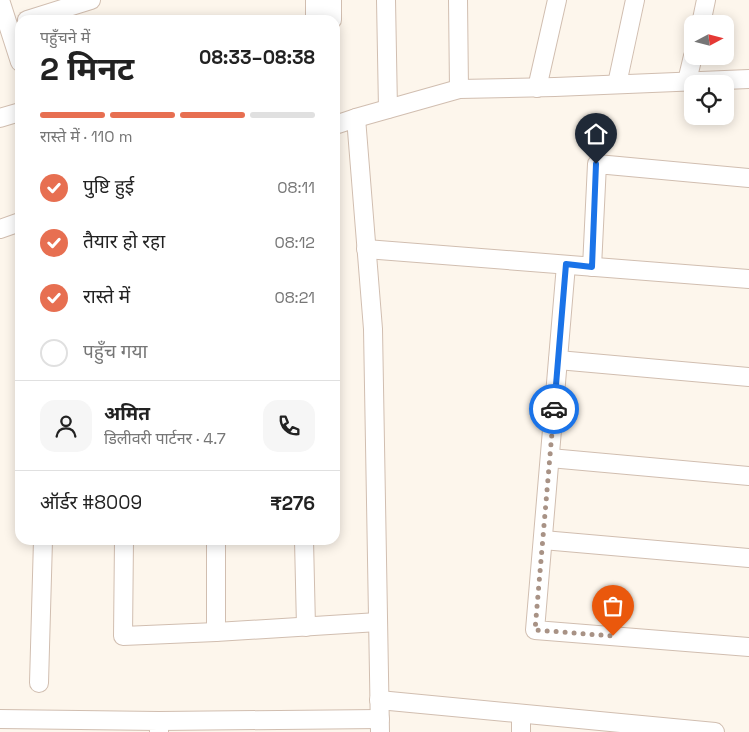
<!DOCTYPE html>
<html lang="hi">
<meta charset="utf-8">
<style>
body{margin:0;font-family:"Space Grotesk","Noto Sans Devanagari",sans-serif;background:#f6f6f6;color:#222;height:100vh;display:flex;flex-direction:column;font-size:19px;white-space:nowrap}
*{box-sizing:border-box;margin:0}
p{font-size:16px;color:#767676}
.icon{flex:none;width:28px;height:28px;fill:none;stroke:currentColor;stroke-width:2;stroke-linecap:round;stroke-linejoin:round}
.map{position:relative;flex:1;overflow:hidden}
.panel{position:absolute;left:15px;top:15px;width:325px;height:530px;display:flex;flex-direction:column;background:#fff;border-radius:15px;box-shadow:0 2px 12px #0003}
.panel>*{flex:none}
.needle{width:32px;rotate:83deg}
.controls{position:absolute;left:684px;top:15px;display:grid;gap:10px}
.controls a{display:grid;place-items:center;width:50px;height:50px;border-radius:10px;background:#fff;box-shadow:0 2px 12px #0003;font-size:25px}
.pin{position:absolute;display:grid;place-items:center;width:42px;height:42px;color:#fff;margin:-51px -21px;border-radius:50% 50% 50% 0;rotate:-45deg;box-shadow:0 0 5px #0007}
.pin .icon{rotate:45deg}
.courier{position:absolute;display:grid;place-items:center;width:50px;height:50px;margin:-25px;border:4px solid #1a73e8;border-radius:50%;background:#fff;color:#222;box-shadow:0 1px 6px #0007}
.summary em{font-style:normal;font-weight:700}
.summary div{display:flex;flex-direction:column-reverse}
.summary{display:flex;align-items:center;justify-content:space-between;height:85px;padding:0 25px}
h1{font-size:32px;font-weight:700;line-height:38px}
.bar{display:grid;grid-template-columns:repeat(4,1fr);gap:8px 5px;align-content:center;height:60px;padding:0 25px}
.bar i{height:6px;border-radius:4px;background:#e0e0e0}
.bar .active{background:#e76f51}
.bar p{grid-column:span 4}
.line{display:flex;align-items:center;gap:12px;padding:0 25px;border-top:1px solid #e0e0e0}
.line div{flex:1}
.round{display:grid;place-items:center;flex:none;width:52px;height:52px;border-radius:15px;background:#f6f6f6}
ol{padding:0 25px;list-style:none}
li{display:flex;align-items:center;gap:15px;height:55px}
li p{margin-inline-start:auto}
li .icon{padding:5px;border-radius:50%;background:#e76f51;color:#fff;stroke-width:4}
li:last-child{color:#767676}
li i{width:28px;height:28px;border:2px solid #e0e0e0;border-radius:50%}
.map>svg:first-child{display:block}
</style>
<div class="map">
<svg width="749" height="732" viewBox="0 0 749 732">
<rect width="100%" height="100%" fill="#fdf6ec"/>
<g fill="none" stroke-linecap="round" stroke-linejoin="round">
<defs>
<g id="minor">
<path d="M0 0 20 62"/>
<path d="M315 0V20"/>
<path d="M332 0V20"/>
<path d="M386 0 388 109"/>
<path d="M458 0 459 89"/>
<path d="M27 20 91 0"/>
<path d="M701 24 706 0"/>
<path d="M687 81 693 56"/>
<path d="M617 84 635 0"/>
<path d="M537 88 557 0"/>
<path d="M0 118 20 112"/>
<path d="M356 118 459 89 555 87 749 79"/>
<path d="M335 123 338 124 356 118 373 329 380 732"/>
<path d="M0 229 20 222"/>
<path d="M366 249 749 279"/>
<path d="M566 265 535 630 749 647"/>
<path d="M592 267 597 164 749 178"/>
<path d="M558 360 749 377"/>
<path d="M550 458 749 476"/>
<path d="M124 540 123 636 216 632 378 622"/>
<path d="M216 540V632"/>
<path d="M304 540 306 627"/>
<path d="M543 540 749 558"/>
<path d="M39 683 43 540"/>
<path d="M379 700 715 732"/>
<path d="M0 719 159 721V732"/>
<path d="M159 721 380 719"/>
<path d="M521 732V714"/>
</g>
</defs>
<use href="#minor" stroke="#d1beb0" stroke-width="20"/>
<use href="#minor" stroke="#fff" stroke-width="18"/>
</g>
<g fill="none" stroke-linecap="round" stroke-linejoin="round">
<path stroke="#a89285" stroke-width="5" stroke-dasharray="0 9" d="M554 409 535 630 613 636"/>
<path stroke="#1a73e8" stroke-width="6" d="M554 409 566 264 592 267 596 164"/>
</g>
</svg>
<div class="controls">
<a><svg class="needle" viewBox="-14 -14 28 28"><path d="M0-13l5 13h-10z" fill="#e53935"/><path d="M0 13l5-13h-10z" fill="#767676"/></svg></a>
<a><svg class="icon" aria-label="locate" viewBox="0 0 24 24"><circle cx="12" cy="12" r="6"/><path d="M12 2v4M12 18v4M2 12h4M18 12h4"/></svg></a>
</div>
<div class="pin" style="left:613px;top:636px;background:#ea580c"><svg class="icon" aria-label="bag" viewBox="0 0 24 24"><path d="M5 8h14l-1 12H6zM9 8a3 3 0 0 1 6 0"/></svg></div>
<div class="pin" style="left:596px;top:164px;background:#1f2937"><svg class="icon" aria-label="home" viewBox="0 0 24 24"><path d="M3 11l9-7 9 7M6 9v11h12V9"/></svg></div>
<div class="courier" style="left:554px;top:409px"><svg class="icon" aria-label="car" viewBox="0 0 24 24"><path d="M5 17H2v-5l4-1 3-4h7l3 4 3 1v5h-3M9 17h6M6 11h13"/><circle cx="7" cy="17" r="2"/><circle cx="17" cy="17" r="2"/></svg></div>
<section class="panel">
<div class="summary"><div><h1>2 मिनट</h1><p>पहुँचने में</p></div><em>08:33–08:38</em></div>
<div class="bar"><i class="active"></i><i class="active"></i><i class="active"></i><i></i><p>रास्ते में · 110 m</p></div>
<ol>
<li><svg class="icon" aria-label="check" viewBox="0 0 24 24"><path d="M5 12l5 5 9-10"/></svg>पुष्टि हुई<p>08:11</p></li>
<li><svg class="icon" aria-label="check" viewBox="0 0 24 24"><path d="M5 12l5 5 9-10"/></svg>तैयार हो रहा<p>08:12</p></li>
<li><svg class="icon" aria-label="check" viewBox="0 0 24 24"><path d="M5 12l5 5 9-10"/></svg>रास्ते में<p>08:21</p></li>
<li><i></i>पहुँच गया</li>
</ol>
<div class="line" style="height:90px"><a class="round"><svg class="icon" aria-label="person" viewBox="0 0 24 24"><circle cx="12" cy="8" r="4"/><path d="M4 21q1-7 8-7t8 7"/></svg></a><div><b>अमित</b><p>डिलीवरी पार्टनर · 4.7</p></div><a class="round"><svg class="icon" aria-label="phone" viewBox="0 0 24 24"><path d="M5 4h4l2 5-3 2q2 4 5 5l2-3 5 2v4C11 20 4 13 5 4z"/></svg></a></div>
<div class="line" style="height:65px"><div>ऑर्डर #8009</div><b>₹276</b></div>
</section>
</div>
